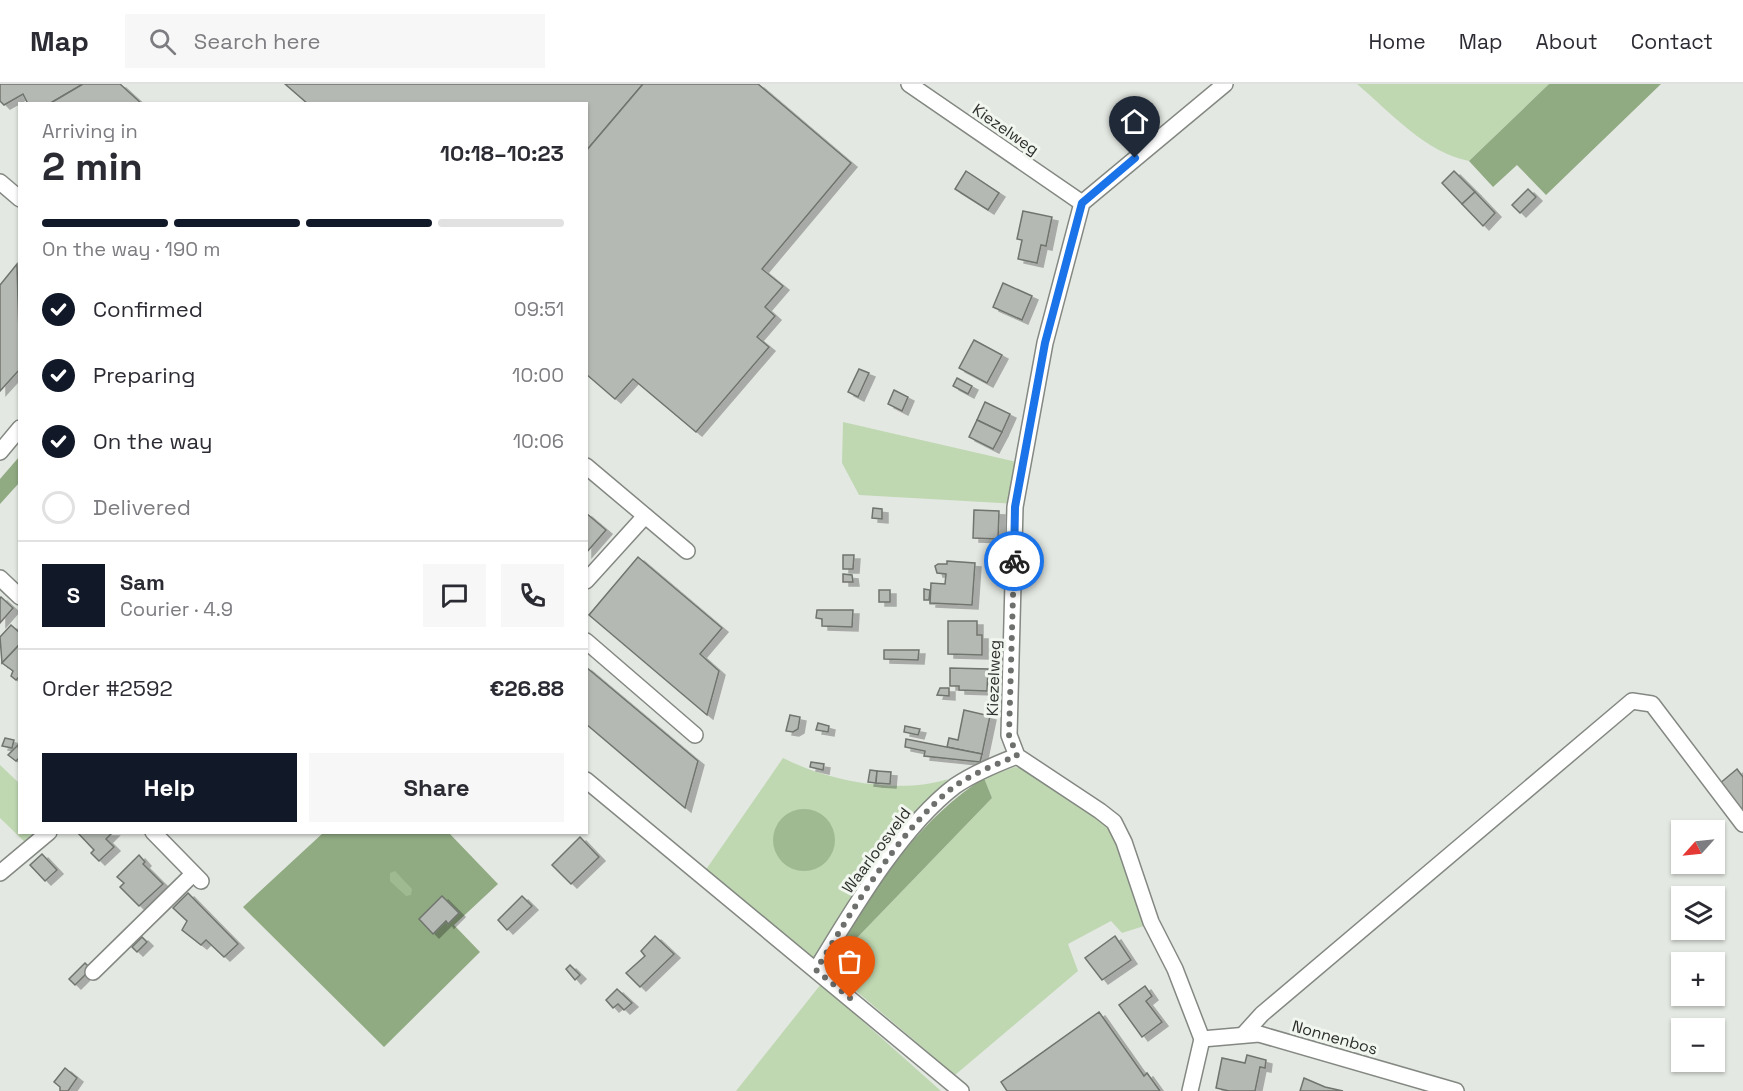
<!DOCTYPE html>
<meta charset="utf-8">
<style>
body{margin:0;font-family:"Space Grotesk",sans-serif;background:#f7f7f7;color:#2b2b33;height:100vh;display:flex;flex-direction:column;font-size:22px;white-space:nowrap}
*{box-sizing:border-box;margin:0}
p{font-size:20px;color:#7c7c81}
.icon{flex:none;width:33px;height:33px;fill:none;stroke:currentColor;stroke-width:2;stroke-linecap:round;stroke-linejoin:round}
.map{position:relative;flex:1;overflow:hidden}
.sheet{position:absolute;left:18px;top:18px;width:570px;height:732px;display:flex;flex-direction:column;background:#fff;border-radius:0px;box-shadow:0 2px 4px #0004}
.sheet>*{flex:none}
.needle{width:39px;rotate:243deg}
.buttons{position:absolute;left:1671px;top:736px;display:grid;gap:12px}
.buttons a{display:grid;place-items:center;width:54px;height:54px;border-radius:0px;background:#fff;box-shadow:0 2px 4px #0004;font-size:30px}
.pin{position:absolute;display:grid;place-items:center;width:51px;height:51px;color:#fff;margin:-62px -26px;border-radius:50% 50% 50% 0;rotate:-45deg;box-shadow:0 0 6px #0007}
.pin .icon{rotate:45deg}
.courier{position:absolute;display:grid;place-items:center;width:60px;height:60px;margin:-30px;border:4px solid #1a73e8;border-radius:50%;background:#fff;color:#222;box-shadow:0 2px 8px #0007}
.head em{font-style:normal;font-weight:600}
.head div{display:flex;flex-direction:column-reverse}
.head{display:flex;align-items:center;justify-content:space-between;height:102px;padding:0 24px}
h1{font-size:39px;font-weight:600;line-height:45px}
.bar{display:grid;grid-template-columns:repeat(4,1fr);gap:9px 6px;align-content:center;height:72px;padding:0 24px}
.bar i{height:8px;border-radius:4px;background:#e1e1e2}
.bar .active{background:#111827}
.bar p{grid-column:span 4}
.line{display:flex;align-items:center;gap:15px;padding:0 24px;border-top:2px solid #e1e1e2}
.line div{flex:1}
.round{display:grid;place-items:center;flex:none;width:63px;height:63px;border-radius:0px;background:#f7f7f7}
ol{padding:0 24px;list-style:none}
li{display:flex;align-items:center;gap:18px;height:66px}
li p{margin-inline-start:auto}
li .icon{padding:6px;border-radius:50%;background:#111827;color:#fff;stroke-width:4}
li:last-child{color:#7c7c81}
li i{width:33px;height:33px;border:3px solid #e1e1e2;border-radius:50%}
.primary-button{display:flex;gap:12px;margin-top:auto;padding:12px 24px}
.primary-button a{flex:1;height:69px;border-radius:0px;background:#111827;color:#fff;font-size:24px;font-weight:600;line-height:69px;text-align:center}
.primary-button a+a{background:#f7f7f7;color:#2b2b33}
header{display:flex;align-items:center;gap:36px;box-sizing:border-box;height:84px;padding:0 30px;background:#fff;border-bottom:2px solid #e1e1e2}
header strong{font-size:28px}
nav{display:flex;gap:33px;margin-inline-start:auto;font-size:21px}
.search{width:420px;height:54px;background:#f7f7f7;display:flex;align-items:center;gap:15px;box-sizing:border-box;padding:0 21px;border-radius:0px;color:#7c7c81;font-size:22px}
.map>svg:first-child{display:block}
</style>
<header>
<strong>Map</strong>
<div class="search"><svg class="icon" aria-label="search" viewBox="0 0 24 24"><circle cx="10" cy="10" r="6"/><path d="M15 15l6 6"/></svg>Search here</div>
<nav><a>Home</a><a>Map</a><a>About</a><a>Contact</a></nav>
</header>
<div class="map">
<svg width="1743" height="1007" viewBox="0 0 1743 1007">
<defs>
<filter id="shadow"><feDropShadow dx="6" dy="4" stdDeviation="0" flood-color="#0004"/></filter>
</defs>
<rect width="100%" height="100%" fill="#e4e8e2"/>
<g fill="#bfd8b2">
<path d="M1357 0H1549L1469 77C1426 69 1390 28 1357 0Z"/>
<path d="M843 338 1021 379 1018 420 859 411 842 379Z"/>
<path d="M783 674C828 697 899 711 948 695L872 784 814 874 705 787Z"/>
<path d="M0 681 19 699 20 748 47 749 30 763 0 734Z"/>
<path d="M1015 683 1032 687 1097 732 1114 752 1144 842 1122 849 1111 837 1068 860 1078 887 955 991 829 884 845 854 852 859 992 714 984 694Z"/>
<path d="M821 900 941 1007H736Z"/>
</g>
<g fill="#90aa82">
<path d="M1549 0H1661L1546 111 1517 81 1493 103 1469 77Z"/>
<path d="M19 373V399L0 420V395Z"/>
<path d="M984 694 992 714 852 859 845 854C881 793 923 733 984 694Z"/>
<path d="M323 749H449L498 800 454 841 480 868 384 963 243 823Z"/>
</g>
<g fill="#9fba91">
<circle cx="804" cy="756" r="31"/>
<path d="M395 787 412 805 411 811 406 812 390 797V789Z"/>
</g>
<g fill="#b5b9b3" stroke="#70746e" stroke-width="1.5" filter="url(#shadow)">
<path d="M0 0H83L49 20H28L23 10 4 21 0 17Z"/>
<path d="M83 0H120L142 20H49Z"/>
<path d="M285 0H643L586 67V20H308Z"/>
<path d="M643 0H758L851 79 762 185 783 202 765 223 775 232 757 253 769 263 696 348 633 295 615 315 586 290V67Z"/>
<path d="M966 87 999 109 988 126 955 105Z"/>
<path d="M1454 87 1475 108 1462 120 1442 99Z"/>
<path d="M1528 105 1536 113 1520 129 1512 121Z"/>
<path d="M1475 108 1495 129 1483 142 1462 120Z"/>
<path d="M1023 127 1052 133 1046 162 1041 161 1037 179 1018 175 1022 156 1017 155Z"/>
<path d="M17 180 20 285 0 307V201Z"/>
<path d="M1003 199 1032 212 1022 236 993 223Z"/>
<path d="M974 256 1002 271 987 299 959 284Z"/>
<path d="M859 285 869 289 858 313 848 308Z"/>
<path d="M957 294 972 302 968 310 953 302Z"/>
<path d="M894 306 908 313 902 327 888 320Z"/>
<path d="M985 318 1010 330 1002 348 977 336Z"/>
<path d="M977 336 1002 348 993 365 969 353Z"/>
<path d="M873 424 882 425V435L872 434Z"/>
<path d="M974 426 999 427 998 455 973 454Z"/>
<path d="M586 429 606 446 586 469Z"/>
<path d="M843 471H854L853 485H843Z"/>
<path d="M638 473 722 544 700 570 719 587 707 631 589 531Z"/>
<path d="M947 477 975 479 972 521 930 519 931 499 945 500 946 490 937 489 935 482 938 480H947Z"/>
<path d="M843 490 852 491 853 498H843Z"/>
<path d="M924 505 930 506 929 516H924Z"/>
<rect x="879" y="506" width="11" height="12"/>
<path d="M1 513 13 524 0 539V515Z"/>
<path d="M817 526H853L852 543 822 542V535L816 534Z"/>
<path d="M948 537H977V551H982V571L948 570Z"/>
<path d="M11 541 20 549V560L2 579 0 553Z"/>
<path d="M20 560V592L16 596 11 592 13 587 2 579Z"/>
<path d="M884 566H919L918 576 884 575Z"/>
<path d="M586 583 698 677 685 724 586 640Z"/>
<path d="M950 584 988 585 987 607 959 606V602H950Z"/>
<path d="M940 604H949V612L937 611Z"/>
<path d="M964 626 990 632 982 670 947 663 949 654 958 656Z"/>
<path d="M790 631 800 633 798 645 793 648 786 647Z"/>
<path d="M818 639 829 642 828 648 816 646Z"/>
<path d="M905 642 920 645 918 651 904 648Z"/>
<path d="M5 654 14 656 12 664 2 662Z"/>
<path d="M906 655 982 670 980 678 924 672 925 667 905 663Z"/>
<path d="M18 661 20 673 16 677 8 671Z"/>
<path d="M811 678 824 680 823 686 810 683Z"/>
<path d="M1737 685 1743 693V732L1719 700Z"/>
<path d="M870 686 877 687 876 699 868 698Z"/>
<path d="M877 687 891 688 890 700 876 699Z"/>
<path d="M77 748H113L106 755 114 763 99 777 91 769 94 766Z"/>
<path d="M580 753 599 773 571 800 552 781Z"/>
<path d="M42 770 57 786 45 797 30 781Z"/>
<path d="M139 771 145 778 143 780 163 800 139 822 120 803 124 799 117 793Z"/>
<path d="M188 809 238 860 224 873 206 856 201 861 182 846 187 837 173 824Z"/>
<path d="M442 812 459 829 448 840 446 837 433 850 419 835Z"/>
<path d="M522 812 532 822 507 846 498 836Z"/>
<path d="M655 852 674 870 640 903 626 889 645 872 641 867Z"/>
<path d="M1115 852 1131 876 1102 896 1085 874Z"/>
<path d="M142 853 147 858 137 868 132 863Z"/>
<path d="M85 879 91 885 75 901 69 895Z"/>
<path d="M570 881 580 891 575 896 566 885Z"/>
<path d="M1145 902 1152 912 1146 917 1162 938 1142 953 1119 921Z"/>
<path d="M617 905 632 919 624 926 618 920 613 924 606 916Z"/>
<path d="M1099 928 1140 986 1144 992 1147 989 1160 1007H1007L1001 998Z"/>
<path d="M1247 971 1266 976 1265 984 1260 983 1255 1007H1229L1216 1004 1222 974 1245 979Z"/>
<path d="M65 984 77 994 68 1007H60V1003L54 998Z"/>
<path d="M1304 994 1325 1003 1343 1007H1300Z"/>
</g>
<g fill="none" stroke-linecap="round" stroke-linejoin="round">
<defs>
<g id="minor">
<path d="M909 0 1082 119"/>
<path d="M0 98 20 115"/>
<path d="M0 368 20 344"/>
<path d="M586 382 687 467"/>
<path d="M0 494 20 513"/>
<path d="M586 497 645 432"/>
<path d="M586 557 695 651"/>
<path d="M586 696 961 1007"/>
<path d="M153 748 201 797"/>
<path d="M0 789 49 748"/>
<path d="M816 886C852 827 900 744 955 702 974 689 996 680 1017 672"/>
<path d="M93 888 193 790"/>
<path d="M1243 951 1262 930 1632 617 1652 620 1743 740"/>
<path d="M1202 955 1259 950 1456 1007"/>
<path d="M1190 1007 1202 955 1175 885 1151 838 1124 758 1114 738 1100 727 1017 672 1009 651 1015 423 1045 259 1082 119 1225 0"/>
</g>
</defs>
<use href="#minor" stroke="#848882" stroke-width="18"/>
<use href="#minor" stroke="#fff" stroke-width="15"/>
</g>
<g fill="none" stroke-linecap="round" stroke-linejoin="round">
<path stroke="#6d706c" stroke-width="6" stroke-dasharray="0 10.8" d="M850 914 816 886C852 827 900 744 955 702 974 689 996 680 1017 672L1009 651 1014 477"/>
<path stroke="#1a73e8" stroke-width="8" d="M1014 477 1015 423 1045 259 1082 119 1135 74"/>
</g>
<g text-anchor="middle" stroke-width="6" stroke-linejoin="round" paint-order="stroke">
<g font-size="16" fill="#2d2f2d" stroke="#f1f6ef">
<text transform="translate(1006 45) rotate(35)" y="6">Kiezelweg</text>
<text transform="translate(993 594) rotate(-88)" y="6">Kiezelweg</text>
<text transform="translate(876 766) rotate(-53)" y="6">Waarloosveld</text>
<text transform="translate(1335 953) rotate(16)" y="6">Nonnenbos</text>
</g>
</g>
</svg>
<div class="buttons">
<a><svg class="needle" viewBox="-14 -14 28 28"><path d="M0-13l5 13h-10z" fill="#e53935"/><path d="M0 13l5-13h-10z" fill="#7c7c81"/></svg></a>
<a><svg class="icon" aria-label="layers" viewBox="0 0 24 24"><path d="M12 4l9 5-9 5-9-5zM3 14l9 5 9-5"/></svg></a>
<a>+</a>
<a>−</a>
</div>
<div class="pin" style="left:850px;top:914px;background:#ea580c"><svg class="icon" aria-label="bag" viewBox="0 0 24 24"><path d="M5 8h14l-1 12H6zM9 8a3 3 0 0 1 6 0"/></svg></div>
<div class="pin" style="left:1135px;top:74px;background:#1f2937"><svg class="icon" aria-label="home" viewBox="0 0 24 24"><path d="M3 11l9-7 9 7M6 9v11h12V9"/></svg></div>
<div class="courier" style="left:1014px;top:477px"><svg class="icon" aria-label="bike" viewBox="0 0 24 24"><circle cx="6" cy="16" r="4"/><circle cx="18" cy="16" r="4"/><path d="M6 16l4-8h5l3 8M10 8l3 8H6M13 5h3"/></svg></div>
<section class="sheet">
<div class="head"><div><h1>2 min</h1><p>Arriving in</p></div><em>10:18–10:23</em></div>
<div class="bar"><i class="active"></i><i class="active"></i><i class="active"></i><i></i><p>On the way · 190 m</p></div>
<ol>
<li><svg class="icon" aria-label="check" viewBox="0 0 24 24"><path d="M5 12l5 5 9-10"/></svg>Confirmed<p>09:51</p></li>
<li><svg class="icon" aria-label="check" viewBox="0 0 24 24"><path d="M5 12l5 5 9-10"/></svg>Preparing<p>10:00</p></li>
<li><svg class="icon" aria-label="check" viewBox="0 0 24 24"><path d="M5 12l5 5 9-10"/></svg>On the way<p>10:06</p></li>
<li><i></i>Delivered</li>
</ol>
<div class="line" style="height:108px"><b class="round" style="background:#111827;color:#fff">S</b><div><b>Sam</b><p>Courier · 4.9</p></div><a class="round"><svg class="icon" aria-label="chat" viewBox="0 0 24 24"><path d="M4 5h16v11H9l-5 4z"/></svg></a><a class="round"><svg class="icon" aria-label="phone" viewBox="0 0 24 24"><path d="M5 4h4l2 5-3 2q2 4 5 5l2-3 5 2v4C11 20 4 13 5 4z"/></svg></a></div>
<div class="line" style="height:78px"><div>Order #2592</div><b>€26.88</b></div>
<div class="primary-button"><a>Help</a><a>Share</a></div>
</section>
</div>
